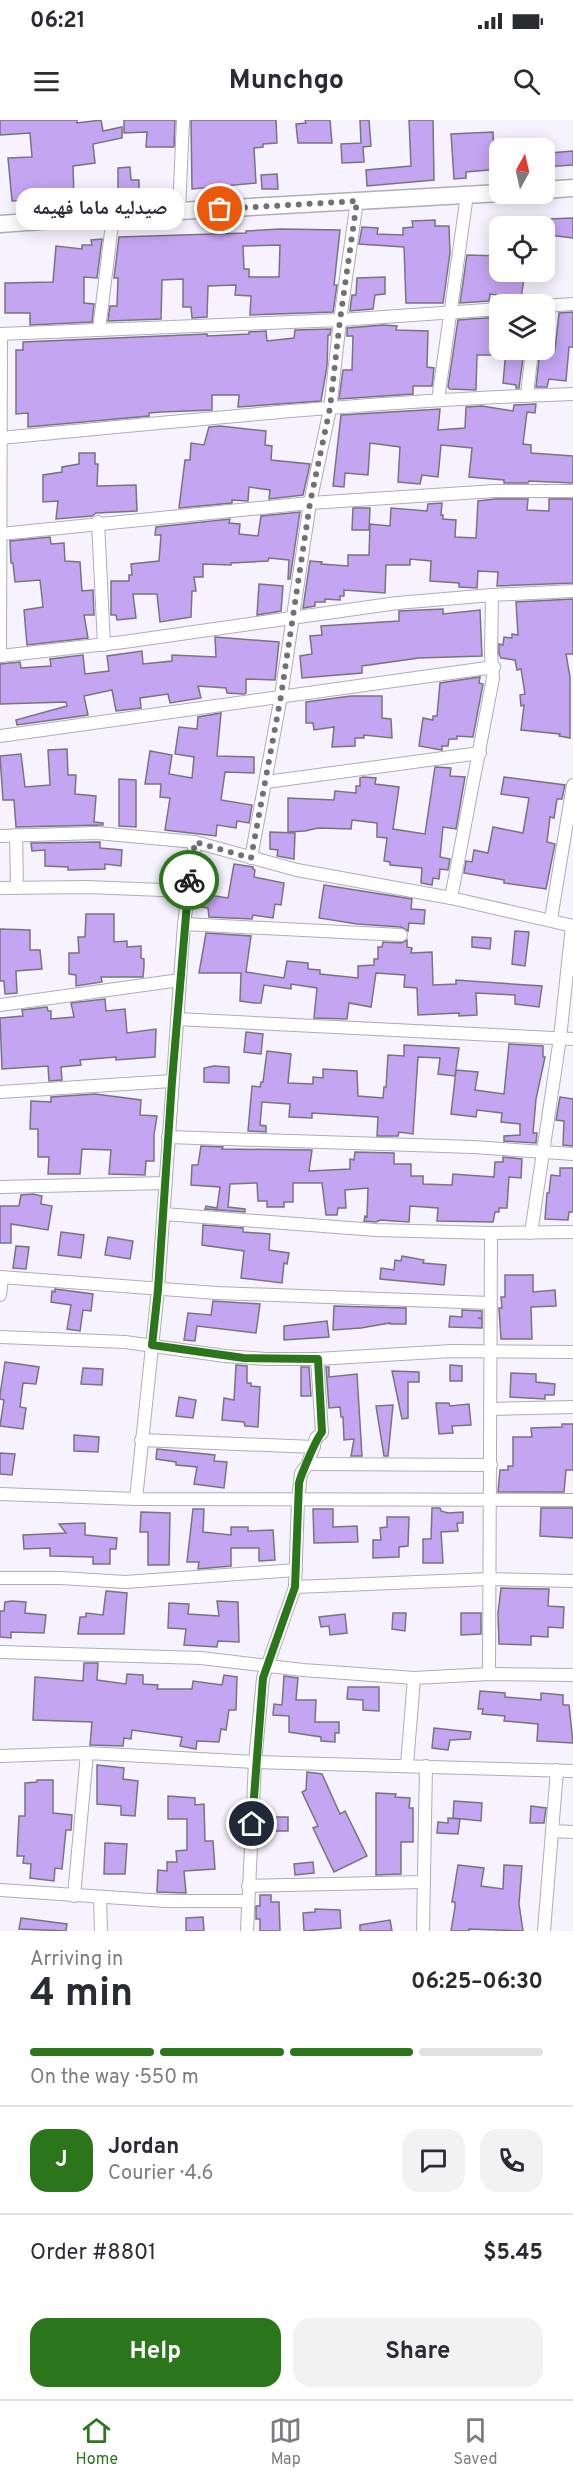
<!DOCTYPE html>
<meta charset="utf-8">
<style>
body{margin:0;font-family:Overpass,"Noto Naskh Arabic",sans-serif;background:#f2f2f3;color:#2b2b33;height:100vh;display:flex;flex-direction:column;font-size:22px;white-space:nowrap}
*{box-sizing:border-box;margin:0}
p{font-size:20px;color:#7c7c81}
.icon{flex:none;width:33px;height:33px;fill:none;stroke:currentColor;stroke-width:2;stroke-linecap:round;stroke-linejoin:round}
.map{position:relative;height:1811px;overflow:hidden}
.sheet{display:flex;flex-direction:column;background:#fff;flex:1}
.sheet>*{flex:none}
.needle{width:39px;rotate:8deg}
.tools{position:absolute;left:489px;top:18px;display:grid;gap:12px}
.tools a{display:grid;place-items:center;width:66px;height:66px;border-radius:12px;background:#fff;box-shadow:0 3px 15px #0003;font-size:30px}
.pin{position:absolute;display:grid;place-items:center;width:51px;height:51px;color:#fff;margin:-26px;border:3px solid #fff;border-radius:50%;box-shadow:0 2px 6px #0007}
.courier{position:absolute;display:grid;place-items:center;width:60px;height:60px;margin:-30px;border:4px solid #2b761b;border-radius:50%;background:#fff;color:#222;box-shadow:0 2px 8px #0007}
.bubble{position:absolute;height:42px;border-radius:18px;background:#fff;box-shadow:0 3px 15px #0003;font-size:20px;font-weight:700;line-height:42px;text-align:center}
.headline em{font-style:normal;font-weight:700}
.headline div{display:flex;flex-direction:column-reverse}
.headline{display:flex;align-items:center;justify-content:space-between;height:102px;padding:0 30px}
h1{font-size:39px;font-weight:700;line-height:45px}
.bar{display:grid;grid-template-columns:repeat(4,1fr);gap:9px 6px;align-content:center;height:72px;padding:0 30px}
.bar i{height:8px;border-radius:4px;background:#e1e1e2}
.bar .selected{background:#2b761b}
.bar p{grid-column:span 4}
.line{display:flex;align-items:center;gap:15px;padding:0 30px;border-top:2px solid #e1e1e2}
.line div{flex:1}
.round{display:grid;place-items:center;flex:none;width:63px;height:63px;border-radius:18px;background:#f2f2f3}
.cta{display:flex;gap:12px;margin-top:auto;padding:12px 30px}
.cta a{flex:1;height:69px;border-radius:18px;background:#2b761b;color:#fff;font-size:24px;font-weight:700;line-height:69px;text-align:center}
.cta a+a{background:#f2f2f3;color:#2b2b33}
.status{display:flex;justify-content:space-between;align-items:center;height:42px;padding:0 30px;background:#fff;direction:ltr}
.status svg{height:16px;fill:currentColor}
header{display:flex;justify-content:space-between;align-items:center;height:78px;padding:0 30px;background:#fff;font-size:27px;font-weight:700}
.dock{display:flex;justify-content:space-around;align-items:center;height:84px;border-top:2px solid #e1e1e2;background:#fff;font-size:16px;color:#7c7c81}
.dock a{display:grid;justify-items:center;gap:3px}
.dock .selected{color:#2b761b}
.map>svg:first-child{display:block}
</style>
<div class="status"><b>06:21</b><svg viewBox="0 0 49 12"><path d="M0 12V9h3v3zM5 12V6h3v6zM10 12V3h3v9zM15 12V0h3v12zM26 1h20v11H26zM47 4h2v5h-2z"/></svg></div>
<header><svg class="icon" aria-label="menu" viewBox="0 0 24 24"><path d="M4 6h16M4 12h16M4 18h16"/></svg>Munchgo<svg class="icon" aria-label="search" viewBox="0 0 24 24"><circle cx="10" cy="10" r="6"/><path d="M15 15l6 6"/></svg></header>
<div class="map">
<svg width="573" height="1811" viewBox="0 0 573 1811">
<rect width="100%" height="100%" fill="#f7f3fe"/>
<g fill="#c4a5f2" stroke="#78747f" stroke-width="1.5" fill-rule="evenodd">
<path d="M0 0H77V3L101 0 103 11 122 7V18L93 24 95 43 73 46 74 78 12 81 8 38 32 37 30 13 0 15Z"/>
<path d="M124 0H175L174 27H146L147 12 124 13Z"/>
<path d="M191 0H276L277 23 263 24V27L254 28 256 63 192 69Z"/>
<path d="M305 0H330L332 23H298L296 4 306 3Z"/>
<path d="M360 0H369L371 26 363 27 364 42 342 43 341 24 361 23Z"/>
<path d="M409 0H433L434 60 367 66 366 50 411 46Z"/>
<path d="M493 12 494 33H500V49L466 52V58L454 59 451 14Z"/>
<path d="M573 31V45L544 47V36H551L550 33Z"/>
<path d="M130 47 131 60H139V71H118V48Z"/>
<path d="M277 54 278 69H262L261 55Z"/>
<path d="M573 98V118L549 115V99Z"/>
<path d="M435 100V106H449L450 133 443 183H406L404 127 359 124 362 107 378 108 377 114 403 115V108L413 107 412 101Z"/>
<path d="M280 109 340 110 334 165H337L333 192 250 195 251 176 235 175 236 165 208 166 207 197 192 198 191 187H183V159L162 160 161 199 108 201 110 186H117L118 158H114L119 117 246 113V111ZM280 125 279 157H249V149H244L243 126Z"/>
<path d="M102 119 97 158 84 157V183L94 184 92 202 30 205V193H5V163L53 162 56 126 82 129V125H92L91 120Z"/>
<path d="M467 135 500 136V152H525L521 178 490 174 489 181 460 183Z"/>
<path d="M385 157V174L375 175 373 189 350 191 352 175H356L357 158Z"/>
<path d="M573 192V227H569L566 261 549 259 547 267H536L540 230H555L559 193Z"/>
<path d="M500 197V235H477L476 270 450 269 448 267 458 200Z"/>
<path d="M383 205 397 206 396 210 428 211 427 247 434 248 432 266H413V274L339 279 343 250H352L353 216H347V208Z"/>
<path d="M331 209 330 215H328L327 246 321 281 238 287 239 275H212V290L161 292 149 293V296L28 307V293L16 294V230H23V222L207 214V216L249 214V212L266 211 267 221 294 218 295 210Z"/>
<path d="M506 230H524L519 268H516V265L503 263Z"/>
<path d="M536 284 535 293 527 292 523 324 531 325V333L573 336V363L529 361 528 363H504V360L469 357 472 328 441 325 438 357 422 355 420 364 398 362 400 327 370 323 368 355 345 353 344 367 333 366 341 295 440 289 438 310 465 308 466 287 482 286 513 291 514 285Z"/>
<path d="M220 306 266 311 265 325 272 326 271 340 310 344 303 375 269 379 270 370 249 367 248 381 232 380V383L179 388 185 340H190L191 323 204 325 209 307Z"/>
<path d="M79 333H95V344H98L97 366 136 365 137 391 96 393 92 396 56 399 58 381 43 382V355L62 352V347L79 344Z"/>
<path d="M495 379H528L527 390 549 391V379H573V463L497 466 498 452 478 451 477 468 459 467V463L430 461 431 441 410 439V445H386L385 473 344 470V476H340V480L325 479V482H315V486L303 488 310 441 322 442 321 444 348 446V435H369L370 404 390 406 391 388 427 391 428 384 442 383 441 395H443V399L456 400 455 417 476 418 478 381Z"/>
<path d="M353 388H370L369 410H352Z"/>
<path d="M300 392 290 459H288L289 440 269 438 268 441 231 443V445L203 444V457H194L196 471H192L191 497 160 502 157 474H133L136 498 117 500 116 495H111V461H129V455H132L131 444 159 441 161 415H155L156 407 230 399 229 403 240 404 239 414 258 416 261 396Z"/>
<path d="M50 417 51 424 64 423 65 441 80 442 82 471 93 470 94 495H84L88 518 27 525 24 490 43 487 40 460 15 462 13 443H11L10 421Z"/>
<path d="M259 464 283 466 281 491 257 495Z"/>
<path d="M573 479V534H566L570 557V618L559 616 560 614 521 610 524 585 521 586 520 575 525 574 521 549 517 550 515 540 501 538 499 534V524L503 525 504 517 512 518V514L518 515 516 482Z"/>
<path d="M443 489V494L480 490 482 536 419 538 362 546V553L302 558 300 536 312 534 310 516 322 515 321 506 399 501V491Z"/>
<path d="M215 517 279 522 275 560 246 559V573L244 574 227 573 226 568 198 566 201 578 170 583 168 574 140 578 141 588 116 591 112 570 84 576 88 595 17 605 16 600 67 586 66 582 0 584V544L20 542 21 548 51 546 50 539 83 535 85 554 109 551 107 536 142 531 143 544 172 541V535L216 537Z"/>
<path d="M480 557 479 563 483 564 473 617 457 616V619H449L448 626H442V630L419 626 423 598 433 600V596H437L440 563Z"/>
<path d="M351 576H382V598L391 599 392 618 364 615V618H355V626L332 627 334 607 314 610 313 603H306V582Z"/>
<path d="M221 593 217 636 254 637V653L225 652 221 680 252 685 249 703 237 701 236 708 217 705 216 716 165 710 170 678 160 677 161 664H145L150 631 172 635 169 654 192 658 194 637 175 634 179 607 197 609 198 597Z"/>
<path d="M67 629 68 655H76L75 674 96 676 94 702 103 703V705L16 707 14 680H3L0 636 21 634 25 667 50 665 48 630Z"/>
<path d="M435 647 451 648 450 656 465 657 456 709 443 707 440 737 450 739 448 750 440 749 439 759 433 758 432 765 421 763 422 748 390 745V742L384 741 387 718 377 717V703L352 700 351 709 318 708 305 711 288 712V678L334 680 335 671 356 673V666H360V658L363 657 376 658 375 664 399 667 393 709 425 714Z"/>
<path d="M504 657 565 665 562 679H557L554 698 550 697 547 722 555 724 546 769 504 763V760L464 753 466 741 472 742 474 730 488 733 493 707 523 713 529 678 501 674Z"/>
<path d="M119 659 136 660V707L119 706Z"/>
<path d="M270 712 295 713 294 739 277 736 278 730 270 729Z"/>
<path d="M100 722V728L122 730 121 746 105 744V749L68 750V747L45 746V730L32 731 31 723Z"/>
<path d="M234 744 253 747V749L255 750 254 757 284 763 281 785 275 784 273 798 253 795 252 799 209 797 208 788 201 787 203 774 228 778Z"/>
<path d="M324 765 412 779 411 789 425 790 424 804 409 803 408 811 401 807 357 804 319 798Z"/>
<path d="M86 794H114V822L127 821V827L141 826V838L144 839V846L143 857H101L102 862 76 866V855L69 854V833H79L78 817H85Z"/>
<path d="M0 809 30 810V830H40L42 849 16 851 17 873 5 874 4 861H0Z"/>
<path d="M515 811 529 812 525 846 512 844Z"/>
<path d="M206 813 251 816 246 852 284 858 287 841 308 843V849L320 850V854L358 858V846L374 845V839H378V827H382L383 822 401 823 407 820V827L412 828 411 833 432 832 433 865 456 864V860L542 866 539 887 515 884V875L476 873 477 895 459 896V893L418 895 417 868 404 867 405 855 376 853 371 887 349 883 347 899 314 898 317 868 291 864V869L264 865 261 883H254L240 881 241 853H199Z"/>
<path d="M472 817 491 818 490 829 472 827Z"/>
<path d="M105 879 106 891 125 889 127 913 156 909 155 937 116 940V937L80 940 81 945 61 947 62 960 49 961 48 946 2 949 0 898 23 896 22 890 47 887 48 891H51V899L74 897 71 883Z"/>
<path d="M246 912 263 914 261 934 244 932Z"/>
<path d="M509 924 543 926V937H545L536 979 533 1013H537L536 1023 504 1021V1016L520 1015V1004L501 1002 502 993 477 990 476 997 451 994 456 950 478 952 475 970 504 974Z"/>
<path d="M404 925 459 928 455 956 438 954 440 938 418 937 413 1014 399 1012 398 1016H377L378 997 312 993V998L289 997 290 984 262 982 260 1005 266 1006V1012L248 1011 252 966 260 967 261 962H263L267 931 291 934 288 963 313 964V957L323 958V949L357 951 358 976 383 978 384 967H386L388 935 404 936Z"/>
<path d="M214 946 229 947V963L204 962V948Z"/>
<path d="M95 974 141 980 140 995 157 996 154 1015V1041H146L145 1055 109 1054 111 1030 82 1029 80 1054H48L49 1037H38V1009H30L31 981 51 982V977Z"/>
<path d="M560 977 573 979V1026L563 1025 564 1001 556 1000Z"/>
<path d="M201 1026 223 1027 222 1029 312 1030 309 1051 350 1049V1039L354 1040 355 1032 394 1033V1044H411V1056H423V1064L452 1065 453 1054 494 1057 495 1042H503V1037L522 1039 521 1058 509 1057 507 1088H499V1092H495L493 1102 437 1101 438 1088 410 1086 409 1102 380 1100 376 1102 364 1101 365 1096 367 1097 368 1068 345 1070 346 1088H338L337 1095H326L322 1063H293V1082H284V1087H267V1081H258L257 1063 230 1064 228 1087 245 1089V1092L205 1089 206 1086 217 1088 220 1067 191 1065 192 1045H198Z"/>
<path d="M560 1048H573V1092H569L568 1100 545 1099 547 1073H549L551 1055 560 1056Z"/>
<path d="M33 1074 42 1076 41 1084 52 1086 48 1110 11 1104V1123H0V1086H19L21 1075Z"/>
<path d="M203 1105 243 1108V1112L270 1114 269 1130 289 1133 287 1144 284 1143 282 1163 241 1158 244 1131 202 1125Z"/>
<path d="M61 1112 84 1115 81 1138 58 1135Z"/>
<path d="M108 1117 133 1121 130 1139 105 1135Z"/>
<path d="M16 1126 29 1127 26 1149 13 1148Z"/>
<path d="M402 1136 424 1140 423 1143 446 1145 444 1165 380 1159 381 1148 394 1150 395 1140 401 1141Z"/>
<path d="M505 1155H533V1172L555 1170 556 1186 531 1187 532 1219H501L499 1188H502L501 1177H505Z"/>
<path d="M55 1169 93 1174 91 1191 83 1190 80 1211 67 1209 71 1185 51 1182 52 1171 55 1172Z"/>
<path d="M213 1181 260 1184 256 1213 197 1206 195 1221 184 1220 188 1193 211 1195Z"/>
<path d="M334 1186 406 1188V1204H390V1203L361 1208 333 1210Z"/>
<path d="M462 1190 482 1191V1198H478L482 1199V1208L449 1207 450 1196 462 1197Z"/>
<path d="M327 1201 329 1217 284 1220V1206Z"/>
<path d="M5 1242 39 1247 36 1264 23 1263 20 1287 26 1288 23 1309 0 1306 4 1280 0 1279V1275Z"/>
<path d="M236 1245 247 1246V1263H251V1266L260 1267 258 1307 245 1306 244 1302 222 1300 224 1278 234 1280Z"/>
<path d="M450 1245 462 1246V1261H450Z"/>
<path d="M301 1247H309L311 1276H301Z"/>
<path d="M326 1247H329V1257L357 1254 362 1336H351L354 1319 344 1320 343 1297H341L340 1287 329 1288Z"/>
<path d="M83 1248 103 1249 102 1265 81 1264Z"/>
<path d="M392 1251 419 1252V1262H408V1298L402 1299Z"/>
<path d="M511 1253 536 1254V1262L555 1264 554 1275H545V1279L510 1277Z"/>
<path d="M179 1277 196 1280 193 1298 176 1296Z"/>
<path d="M436 1283H449L450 1286 469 1284 471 1305 452 1306 453 1313 439 1314Z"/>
<path d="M393 1285 388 1336H384L376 1286Z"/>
<path d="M562 1304H573V1350H566L564 1372H498L500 1350H508V1346H513V1317H532L531 1308 562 1307Z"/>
<path d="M74 1315 99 1317 98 1332 74 1331Z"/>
<path d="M157 1329 215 1335 214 1341 227 1342 224 1368 194 1364 197 1347 176 1345V1342L156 1339Z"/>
<path d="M0 1333 15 1334 12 1355 0 1354Z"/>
<path d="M432 1388H440L441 1391 448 1393 463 1392V1403H457L458 1411 441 1412 443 1443H423V1419H431Z"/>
<path d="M541 1388H573V1418L540 1416Z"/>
<path d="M193 1389H204L203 1412 231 1415V1407H248V1411L273 1410 275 1440 259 1441V1428H231V1446L198 1449 199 1442H187Z"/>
<path d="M313 1389H333V1407L357 1406 358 1422 314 1423Z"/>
<path d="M141 1392 170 1393 169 1445H148V1412H140Z"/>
<path d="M387 1397H409L408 1426 399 1427V1437L373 1438V1420H381L380 1408 387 1407Z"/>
<path d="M85 1403V1415L117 1418 116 1429H110V1444H93V1437L50 1436V1428L24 1429 23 1415 66 1413 59 1404Z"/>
<path d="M501 1468 549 1469 548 1486 564 1487 563 1508 548 1507V1517L531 1516V1525L499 1524 498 1493Z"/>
<path d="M106 1471 127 1473 124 1514H78L80 1497H86V1493L103 1495Z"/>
<path d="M12 1481 26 1482 25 1493 46 1495 44 1513 11 1512V1518L0 1517V1491H4L5 1482Z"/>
<path d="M217 1481 238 1482 239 1522 218 1521 217 1527 184 1525 186 1509 168 1508 169 1483 189 1484 188 1494 219 1496Z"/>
<path d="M393 1493H406L405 1511 392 1509Z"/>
<path d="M461 1493H481V1514L461 1515Z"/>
<path d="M345 1494 347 1513 330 1515 329 1506 321 1507 319 1497Z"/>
<path d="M84 1543H98L97 1560 126 1564 127 1554 143 1555V1564L158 1565 157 1569H192L193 1561 222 1565 224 1555 237 1557 236 1590H229L226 1610 221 1609 219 1622 197 1621 196 1629 180 1626 182 1617 132 1610 131 1619 124 1618 123 1626 90 1625 92 1602 33 1600 35 1557 83 1561Z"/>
<path d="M284 1556 298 1558 296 1580H316L315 1602H339V1613H335V1622L321 1621V1617L289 1612V1596L273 1595 274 1584 282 1585Z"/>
<path d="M348 1567H379V1591L363 1590V1580L347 1579Z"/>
<path d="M480 1571 505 1573V1577L541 1580V1573L563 1575V1585H569L573 1623 537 1621 538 1604 504 1601 505 1596 482 1594 483 1589H478Z"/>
<path d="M434 1608 471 1612 470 1619 450 1620 448 1630 432 1628Z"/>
<path d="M97 1645 124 1648 123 1659 138 1661 135 1696 121 1695V1686L97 1684Z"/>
<path d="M307 1652 322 1654 340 1694 345 1691 367 1736 334 1752 313 1708 318 1706 302 1672 306 1670Z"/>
<path d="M37 1660H53V1693L72 1695 71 1710H66L62 1749 55 1748 54 1761 30 1758 31 1744 23 1743 24 1736H17L19 1696H25V1663L37 1662Z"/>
<path d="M376 1673 396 1674 395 1677 410 1678 409 1688H413V1722H401V1754L376 1755Z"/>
<path d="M168 1676 195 1678V1685L204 1684 205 1721H213L215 1749 184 1751 186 1773 157 1772 158 1750 167 1751V1742H177L176 1731 187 1730V1699H168Z"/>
<path d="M454 1681 482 1683 481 1701 453 1698Z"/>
<path d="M531 1686 546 1688 544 1703H530Z"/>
<rect x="268" y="1697" width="20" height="14"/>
<path d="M448 1698 460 1699 458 1714 437 1713 438 1702 448 1703Z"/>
<path d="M105 1723 127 1724 125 1754H104Z"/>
<path d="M313 1742 314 1753 295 1755 294 1744Z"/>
<path d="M458 1745 484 1748 481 1766 503 1769 504 1745 522 1746 519 1784 523 1811 469 1809V1811H451L455 1787V1782H452Z"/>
<path d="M260 1775H271V1782H279L280 1811H260V1799H256V1786H260Z"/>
<path d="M315 1789 340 1790 341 1808 304 1811 303 1793 315 1792Z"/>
<path d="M203 1797 204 1811H186V1798Z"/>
<path d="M21 1798 67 1804 66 1811 19 1809Z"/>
<path d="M390 1800 392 1811H360V1805Z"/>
</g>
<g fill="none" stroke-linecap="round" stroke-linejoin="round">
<defs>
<g id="street">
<path d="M179 91 183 0"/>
<path d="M544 186 573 184"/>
<path d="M99 210 113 96"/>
<path d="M0 214 340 200 500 189"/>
<path d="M527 275 532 230"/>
<path d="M438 280 467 75"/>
<path d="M0 318C191 300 382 280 573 274"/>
<path d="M98 402 104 525"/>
<path d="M0 414 310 383 495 371H573"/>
<path d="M0 536 124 522 397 483 492 475 573 471"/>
<path d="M0 536 1 214"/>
<path d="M0 616 494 547"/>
<path d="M266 662 480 633"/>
<path d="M16 715 17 768"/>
<path d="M0 716 97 713 195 722 297 750 451 778 573 806"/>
<path d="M251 738 281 576 310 383 330 289 340 200 357 81"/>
<path d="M0 768 87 767 187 771"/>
<path d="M451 778 493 558 491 534 492 475"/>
<path d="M551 799 573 665"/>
<path d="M184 804 401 815"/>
<path d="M0 885 180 860"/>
<path d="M177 899 573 919"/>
<path d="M0 972 172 961"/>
<path d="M168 1017 473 1027 573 1034"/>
<path d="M0 1067 166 1063"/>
<path d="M164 1094 376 1110 491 1113 573 1112"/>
<path d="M531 1113 560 918 572 806"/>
<path d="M0 1157 217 1173 490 1183"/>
<path d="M0 1175 2 1158"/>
<path d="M0 1217 125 1222 225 1236 266 1239H317L452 1231 573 1232"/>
<path d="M490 1289 573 1287"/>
<path d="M141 1320 314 1327"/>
<path d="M308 1344 491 1345"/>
<path d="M0 1374 136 1379 573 1380"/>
<path d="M136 1379 158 1170 184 804 195 722"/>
<path d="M0 1458H61L125 1462 296 1450"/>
<path d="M295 1467 490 1459 573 1461"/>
<path d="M0 1532 201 1538 303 1550 414 1558 489 1554 573 1555"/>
<path d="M489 1554 491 1113"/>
<path d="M0 1636 87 1633 255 1642 573 1651"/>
<path d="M407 1645 414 1558"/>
<path d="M552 1711 573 1712"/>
<path d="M248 1766 423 1762"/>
<path d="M0 1770 166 1781H248"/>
<path d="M74 1776 87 1633"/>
<path d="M100 1778 101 1811"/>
<path d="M247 1811 255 1642 263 1558 295 1467 298 1380 301 1353 308 1344 316 1318 322 1313 317 1239"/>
<path d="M423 1811 426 1646"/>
<path d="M544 1811 557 1650"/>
</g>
<g id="secondary">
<path d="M544 70 573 68"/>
<path d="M0 104 179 91 500 73"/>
</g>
</defs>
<use href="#street" stroke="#b0acb8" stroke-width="14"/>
<use href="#secondary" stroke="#b0acb8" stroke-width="19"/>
<use href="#street" stroke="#fff" stroke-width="12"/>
<use href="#secondary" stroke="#fff" stroke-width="16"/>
</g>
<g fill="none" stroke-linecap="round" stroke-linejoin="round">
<path stroke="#727077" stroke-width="6" stroke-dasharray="0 10.8" d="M189 760 195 722 251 738 281 576 310 383 330 288 340 200 357 81 220 89"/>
<path stroke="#2b761b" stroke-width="8" d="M189 760 172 961 158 1170 152 1225 244 1238 318 1239 322 1312C316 1319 301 1355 299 1363L295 1467 263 1558 252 1704"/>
</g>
</svg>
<div class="tools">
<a><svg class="needle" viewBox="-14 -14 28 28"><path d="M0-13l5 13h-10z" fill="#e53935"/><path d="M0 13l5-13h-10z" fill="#7c7c81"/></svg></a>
<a><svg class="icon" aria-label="locate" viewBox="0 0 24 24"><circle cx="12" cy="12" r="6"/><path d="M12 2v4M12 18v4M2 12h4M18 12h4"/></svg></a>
<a><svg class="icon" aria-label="layers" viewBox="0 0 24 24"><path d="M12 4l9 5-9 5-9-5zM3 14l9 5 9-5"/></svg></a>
</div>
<div class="pin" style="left:220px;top:89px;background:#ea580c"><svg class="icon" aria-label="bag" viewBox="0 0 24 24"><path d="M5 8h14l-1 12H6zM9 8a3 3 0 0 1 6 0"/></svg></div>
<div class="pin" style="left:252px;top:1704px;background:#1f2937"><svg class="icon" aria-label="home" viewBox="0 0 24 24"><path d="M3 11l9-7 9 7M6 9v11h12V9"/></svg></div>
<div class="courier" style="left:189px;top:760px"><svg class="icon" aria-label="bike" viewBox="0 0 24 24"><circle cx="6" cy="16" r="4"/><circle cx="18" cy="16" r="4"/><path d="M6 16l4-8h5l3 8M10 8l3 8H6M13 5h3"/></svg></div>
<div class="bubble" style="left:16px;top:68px;width:168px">صيدليه ماما فهيمه</div>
</div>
<section class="sheet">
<div class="headline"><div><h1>4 min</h1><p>Arriving in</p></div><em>06:25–06:30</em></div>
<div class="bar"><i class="selected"></i><i class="selected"></i><i class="selected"></i><i></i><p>On the way · 550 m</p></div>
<div class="line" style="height:108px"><b class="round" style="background:#2b761b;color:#fff">J</b><div><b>Jordan</b><p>Courier · 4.6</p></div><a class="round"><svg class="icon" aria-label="chat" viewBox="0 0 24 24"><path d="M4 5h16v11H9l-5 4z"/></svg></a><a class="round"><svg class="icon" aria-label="phone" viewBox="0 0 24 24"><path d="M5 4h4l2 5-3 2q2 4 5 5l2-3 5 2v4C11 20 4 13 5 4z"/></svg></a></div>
<div class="line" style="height:78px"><div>Order #8801</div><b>$5.45</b></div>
<div class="cta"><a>Help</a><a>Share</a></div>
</section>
<nav class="dock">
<a class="selected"><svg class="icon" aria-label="home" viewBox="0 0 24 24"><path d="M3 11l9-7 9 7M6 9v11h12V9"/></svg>Home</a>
<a><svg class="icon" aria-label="map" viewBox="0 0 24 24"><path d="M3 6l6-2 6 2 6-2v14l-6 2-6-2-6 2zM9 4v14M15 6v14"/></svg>Map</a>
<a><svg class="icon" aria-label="saved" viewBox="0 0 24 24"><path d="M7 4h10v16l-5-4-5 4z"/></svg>Saved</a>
</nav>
